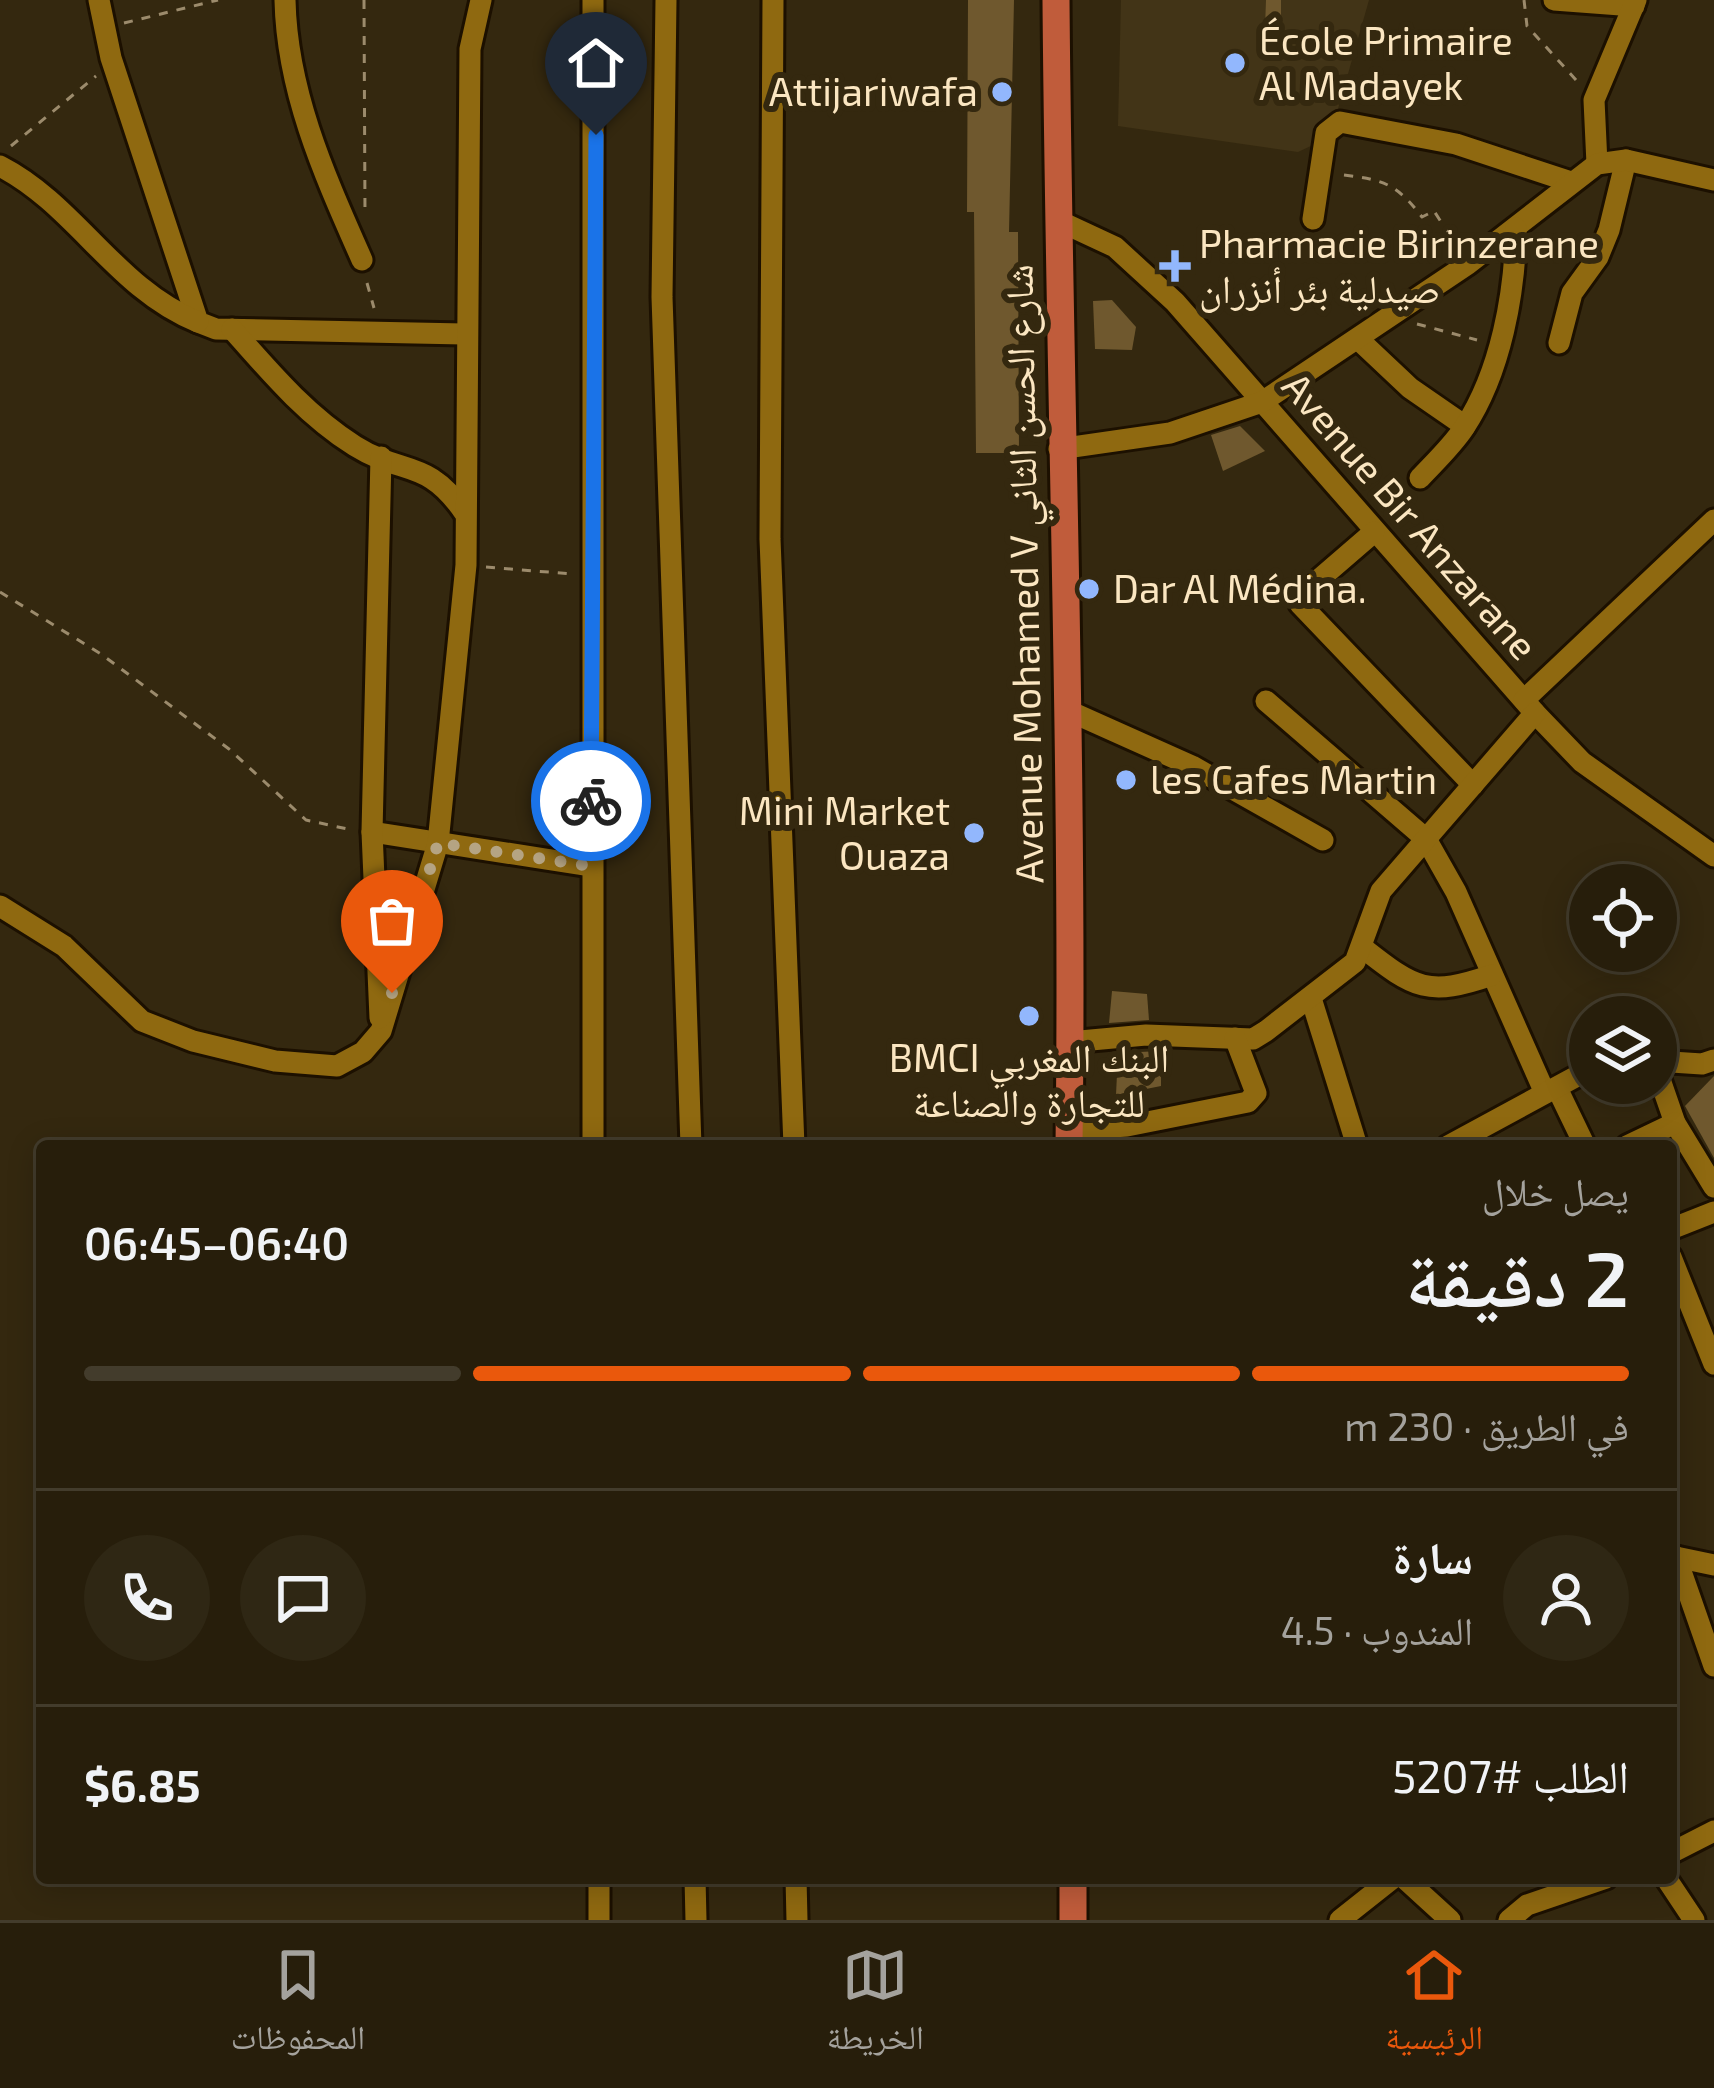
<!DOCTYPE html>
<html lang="ar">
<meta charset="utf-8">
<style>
body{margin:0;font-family:"Exo 2","Noto Naskh Arabic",sans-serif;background:#2f2714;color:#f1f3f6;direction:rtl;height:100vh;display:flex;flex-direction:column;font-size:45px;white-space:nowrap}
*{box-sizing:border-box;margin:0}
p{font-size:39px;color:#a4a29d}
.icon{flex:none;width:66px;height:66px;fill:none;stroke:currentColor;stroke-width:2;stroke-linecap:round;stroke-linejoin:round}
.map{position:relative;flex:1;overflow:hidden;direction:ltr}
.sheet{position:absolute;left:36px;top:1140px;width:1641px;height:744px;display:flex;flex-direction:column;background:#271e0b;border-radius:12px;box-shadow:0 6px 30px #0003,0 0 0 3px #433c2c;direction:rtl}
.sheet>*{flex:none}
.controls{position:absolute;left:1569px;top:864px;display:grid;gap:24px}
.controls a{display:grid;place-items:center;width:108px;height:108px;border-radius:50%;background:#271e0b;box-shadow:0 6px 30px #0003,0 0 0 3px #433c2c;font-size:60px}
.pin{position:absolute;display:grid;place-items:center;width:102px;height:102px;color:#fff;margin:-123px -51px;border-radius:50% 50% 50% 0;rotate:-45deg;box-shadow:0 0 12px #0007}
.pin .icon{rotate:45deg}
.courier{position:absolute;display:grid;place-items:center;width:120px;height:120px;margin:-60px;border:9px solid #1a73e8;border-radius:50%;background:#fff;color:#222;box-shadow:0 3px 15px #0007}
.head em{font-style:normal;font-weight:600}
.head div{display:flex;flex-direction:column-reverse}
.head{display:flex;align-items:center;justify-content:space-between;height:204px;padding:0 48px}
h1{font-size:78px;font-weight:600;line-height:90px}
.bar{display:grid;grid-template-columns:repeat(4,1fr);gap:18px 12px;align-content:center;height:144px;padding:0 48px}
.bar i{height:15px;border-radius:9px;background:#433c2c}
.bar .selected{background:#ea580c}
.bar p{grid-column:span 4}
.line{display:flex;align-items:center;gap:30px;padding:0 48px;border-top:3px solid #433c2c}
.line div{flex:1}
.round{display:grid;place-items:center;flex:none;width:126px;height:126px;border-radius:63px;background:#2f2714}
.menu{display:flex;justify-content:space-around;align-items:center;height:168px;border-top:3px solid #433c2c;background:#271e0b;font-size:33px;color:#a4a29d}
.menu a{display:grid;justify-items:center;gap:6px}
.menu .selected{color:#ea580c}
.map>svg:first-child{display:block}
</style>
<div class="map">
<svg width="1714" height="1920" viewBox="0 0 1714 1920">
<rect width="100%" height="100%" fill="#34280f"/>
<path fill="#423417" d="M1121 0H1369L1330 137 1298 152 1118 126Z"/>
<g fill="#6f582e">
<path d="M968 0H1014L1009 232H1018L1019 453H976L974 212H967Z"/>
<path d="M1266 0H1281V59L1264 58Z"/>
<path d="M1112 300 1136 327 1132 350 1095 349 1093 301Z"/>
<path d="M1240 426 1265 451 1223 471 1211 435Z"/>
<path d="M1112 991 1147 994 1149 1020 1109 1023Z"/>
<path d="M1161 1051V1086L1116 1095 1118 1053Z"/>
<path d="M1714 1076V1158L1685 1106Z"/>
</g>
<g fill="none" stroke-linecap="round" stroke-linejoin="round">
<defs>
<g id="minor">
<path d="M99 0 111 58 198 322 216 329 464 334"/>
<path d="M285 0C287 93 325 176 362 260"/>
<path d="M666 0 662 297 691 1146"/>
<path d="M773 0 770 539 794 1146"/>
<path d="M1554 0 1634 6"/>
<path d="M1597 164 1594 100 1636 0"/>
<path d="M0 166C76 205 116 289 198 322"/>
<path d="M1313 219 1326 133 1340 122 1456 144 1571 182"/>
<path d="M1057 220 1115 247 1175 302 1535 713 1582 762 1714 856"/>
<path d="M232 329C270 372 306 415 355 446 403 476 427 458 464 512"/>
<path d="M1358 339 1410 388 1465 426"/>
<path d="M1559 343 1572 293 1598 257 1609 230 1626 160"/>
<path d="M1059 449 1170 433 1262 402 1468 264 1597 164 1626 160 1714 180"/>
<path d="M1420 478C1435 462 1452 446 1464 428 1501 372 1515 293 1516 228"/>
<path d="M1374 532 1301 595 1300 604 1473 785"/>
<path d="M1524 700 1714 520"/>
<path d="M1266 701 1426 839 1456 892 1545 1093"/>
<path d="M1069 711 1192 766 1323 840"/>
<path d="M372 832 590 866"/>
<path d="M0 906 64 946 142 1021 193 1041 275 1061 337 1066 363 1052 381 1031 438 843 466 565 470 49 481 0"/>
<path d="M1363 948C1415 989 1428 997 1492 975"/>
<path d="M1311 998 1357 1146"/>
<path d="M380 1018 372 832 381 457"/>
<path d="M1069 1042 1146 1035 1253 1039 1266 1031 1355 962 1381 891 1535 713"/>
<path d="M1656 1061 1702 1064 1714 1060"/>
<path d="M1656 1068 1675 1123 1714 1187"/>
<path d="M1557 1088 1585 1146"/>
<path d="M1069 1130 1127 1126 1248 1102 1256 1093 1235 1038"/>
<path d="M593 1146V0"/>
<path d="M1448 1146 1590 1069"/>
<path d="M1627 1146 1675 1123"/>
<path d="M1671 1229 1714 1212"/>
<path d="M1671 1257 1714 1364"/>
<path d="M1671 1556 1714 1565"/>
<path d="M1676 1557 1714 1666"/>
<path d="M1671 1853 1714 1831"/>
<path d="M599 1878V1920"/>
<path d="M695 1878 696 1920"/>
<path d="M796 1878 797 1920"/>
<path d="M1404 1878 1450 1920"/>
<path d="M1666 1878 1694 1920"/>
<path d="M1340 1920 1393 1878"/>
<path d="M1509 1920 1527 1905 1606 1878"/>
</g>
<g id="major">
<path d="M1056 0C1059 382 1074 764 1069 1146"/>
<path d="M1073 1878V1920"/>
</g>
</defs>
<use href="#minor" stroke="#1c1000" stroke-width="27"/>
<use href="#major" stroke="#1c1000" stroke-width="33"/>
<g stroke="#9c8b6c" stroke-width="3" stroke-dasharray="9 9" stroke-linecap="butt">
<path d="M364 0 365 214"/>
<path d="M1524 0 1527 26 1577 81"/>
<path d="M124 23 218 0"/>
<path d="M11 146 96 76"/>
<path d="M1344 175C1383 180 1396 183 1422 217L1434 211 1458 248"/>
<path d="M367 283 374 308"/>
<path d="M1417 324 1477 340"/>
<path d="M486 567 572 574"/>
<path d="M0 592 101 654 229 749 306 820 352 830"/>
</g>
<use href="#minor" stroke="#8f6910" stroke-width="21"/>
<use href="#major" stroke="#c05c3b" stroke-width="27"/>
</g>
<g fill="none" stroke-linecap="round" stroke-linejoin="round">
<path stroke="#b5a483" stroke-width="12" stroke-dasharray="0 21.6" d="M392 993 438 843 590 866 591 801"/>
<path stroke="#1a73e8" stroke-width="15" d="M591 801 596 135"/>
</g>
<g fill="#92b7fd" stroke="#34280f" stroke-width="4.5">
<circle cx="1235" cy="63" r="12"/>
<circle cx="1002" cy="92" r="12"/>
<path d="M1169 248h12v12h12v12h-12v12h-12v-12h-12v-12h12z"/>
<circle cx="1089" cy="589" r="12"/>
<circle cx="1126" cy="780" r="12"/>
<circle cx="974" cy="833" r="12"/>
<circle cx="1029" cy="1016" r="12"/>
</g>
<g text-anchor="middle" stroke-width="12" stroke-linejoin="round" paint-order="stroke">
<g font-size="39" fill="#fbe6c1" stroke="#34280f" text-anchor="start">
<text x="1259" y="55">École Primaire<tspan x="1259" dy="45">Al Madayek</tspan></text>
<text x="978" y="106" text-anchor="end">Attijariwafa</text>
<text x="1199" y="258">Pharmacie Birinzerane<tspan x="1199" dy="45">صيدلية بئر أنزران</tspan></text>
<text x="1113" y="603">Dar Al Médina.</text>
<text x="1150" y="794">les Cafes Martin</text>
<text x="950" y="825" text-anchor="end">Mini Market<tspan x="950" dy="45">Ouaza</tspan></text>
<text x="1029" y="1072" text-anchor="middle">BMCI البنك المغربي<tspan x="1029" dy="45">للتجارة والصناعة</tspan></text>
</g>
<g font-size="39" fill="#fbe6c1" stroke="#34280f">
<text transform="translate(1410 516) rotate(49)" y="14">Avenue Bir Anzarane</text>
<text transform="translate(1024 574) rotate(-91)" y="14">Avenue Mohamed V شارع الحسن الثاني</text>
</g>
</g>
</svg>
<div class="controls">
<a><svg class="icon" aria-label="locate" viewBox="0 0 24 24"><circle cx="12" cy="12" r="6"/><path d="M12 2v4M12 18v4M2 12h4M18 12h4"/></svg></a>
<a><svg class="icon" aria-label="layers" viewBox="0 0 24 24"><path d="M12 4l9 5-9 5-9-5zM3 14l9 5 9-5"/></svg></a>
</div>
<div class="pin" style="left:392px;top:993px;background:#ea580c"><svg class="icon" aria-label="bag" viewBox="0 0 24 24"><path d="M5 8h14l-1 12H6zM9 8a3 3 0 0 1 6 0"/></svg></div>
<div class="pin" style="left:596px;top:135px;background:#1f2937"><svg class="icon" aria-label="home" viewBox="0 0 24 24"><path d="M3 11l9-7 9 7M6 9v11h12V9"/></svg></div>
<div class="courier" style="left:591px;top:801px"><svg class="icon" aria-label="bike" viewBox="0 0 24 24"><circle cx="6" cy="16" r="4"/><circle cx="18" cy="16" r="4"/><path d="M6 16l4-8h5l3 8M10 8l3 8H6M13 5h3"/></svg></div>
<section class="sheet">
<div class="head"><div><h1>2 دقيقة</h1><p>يصل خلال</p></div><em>06:40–06:45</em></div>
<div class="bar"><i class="selected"></i><i class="selected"></i><i class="selected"></i><i></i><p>في الطريق · 230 m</p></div>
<div class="line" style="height:216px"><a class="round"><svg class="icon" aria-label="person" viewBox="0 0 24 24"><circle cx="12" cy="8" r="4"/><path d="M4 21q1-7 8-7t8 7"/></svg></a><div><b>سارة</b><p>المندوب · 4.5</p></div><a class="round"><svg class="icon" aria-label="chat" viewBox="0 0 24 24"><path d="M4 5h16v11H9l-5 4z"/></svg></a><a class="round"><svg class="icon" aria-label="phone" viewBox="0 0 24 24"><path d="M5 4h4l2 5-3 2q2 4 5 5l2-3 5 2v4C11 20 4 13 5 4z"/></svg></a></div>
<div class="line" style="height:156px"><div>الطلب #5207</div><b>$6.85</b></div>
</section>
</div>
<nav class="menu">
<a class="selected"><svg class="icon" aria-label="home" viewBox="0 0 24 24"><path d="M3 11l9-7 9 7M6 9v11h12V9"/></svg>الرئيسية</a>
<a><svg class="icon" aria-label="map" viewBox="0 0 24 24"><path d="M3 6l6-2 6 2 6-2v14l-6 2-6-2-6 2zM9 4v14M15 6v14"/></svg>الخريطة</a>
<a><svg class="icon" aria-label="saved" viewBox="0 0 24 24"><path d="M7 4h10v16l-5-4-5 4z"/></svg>المحفوظات</a>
</nav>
